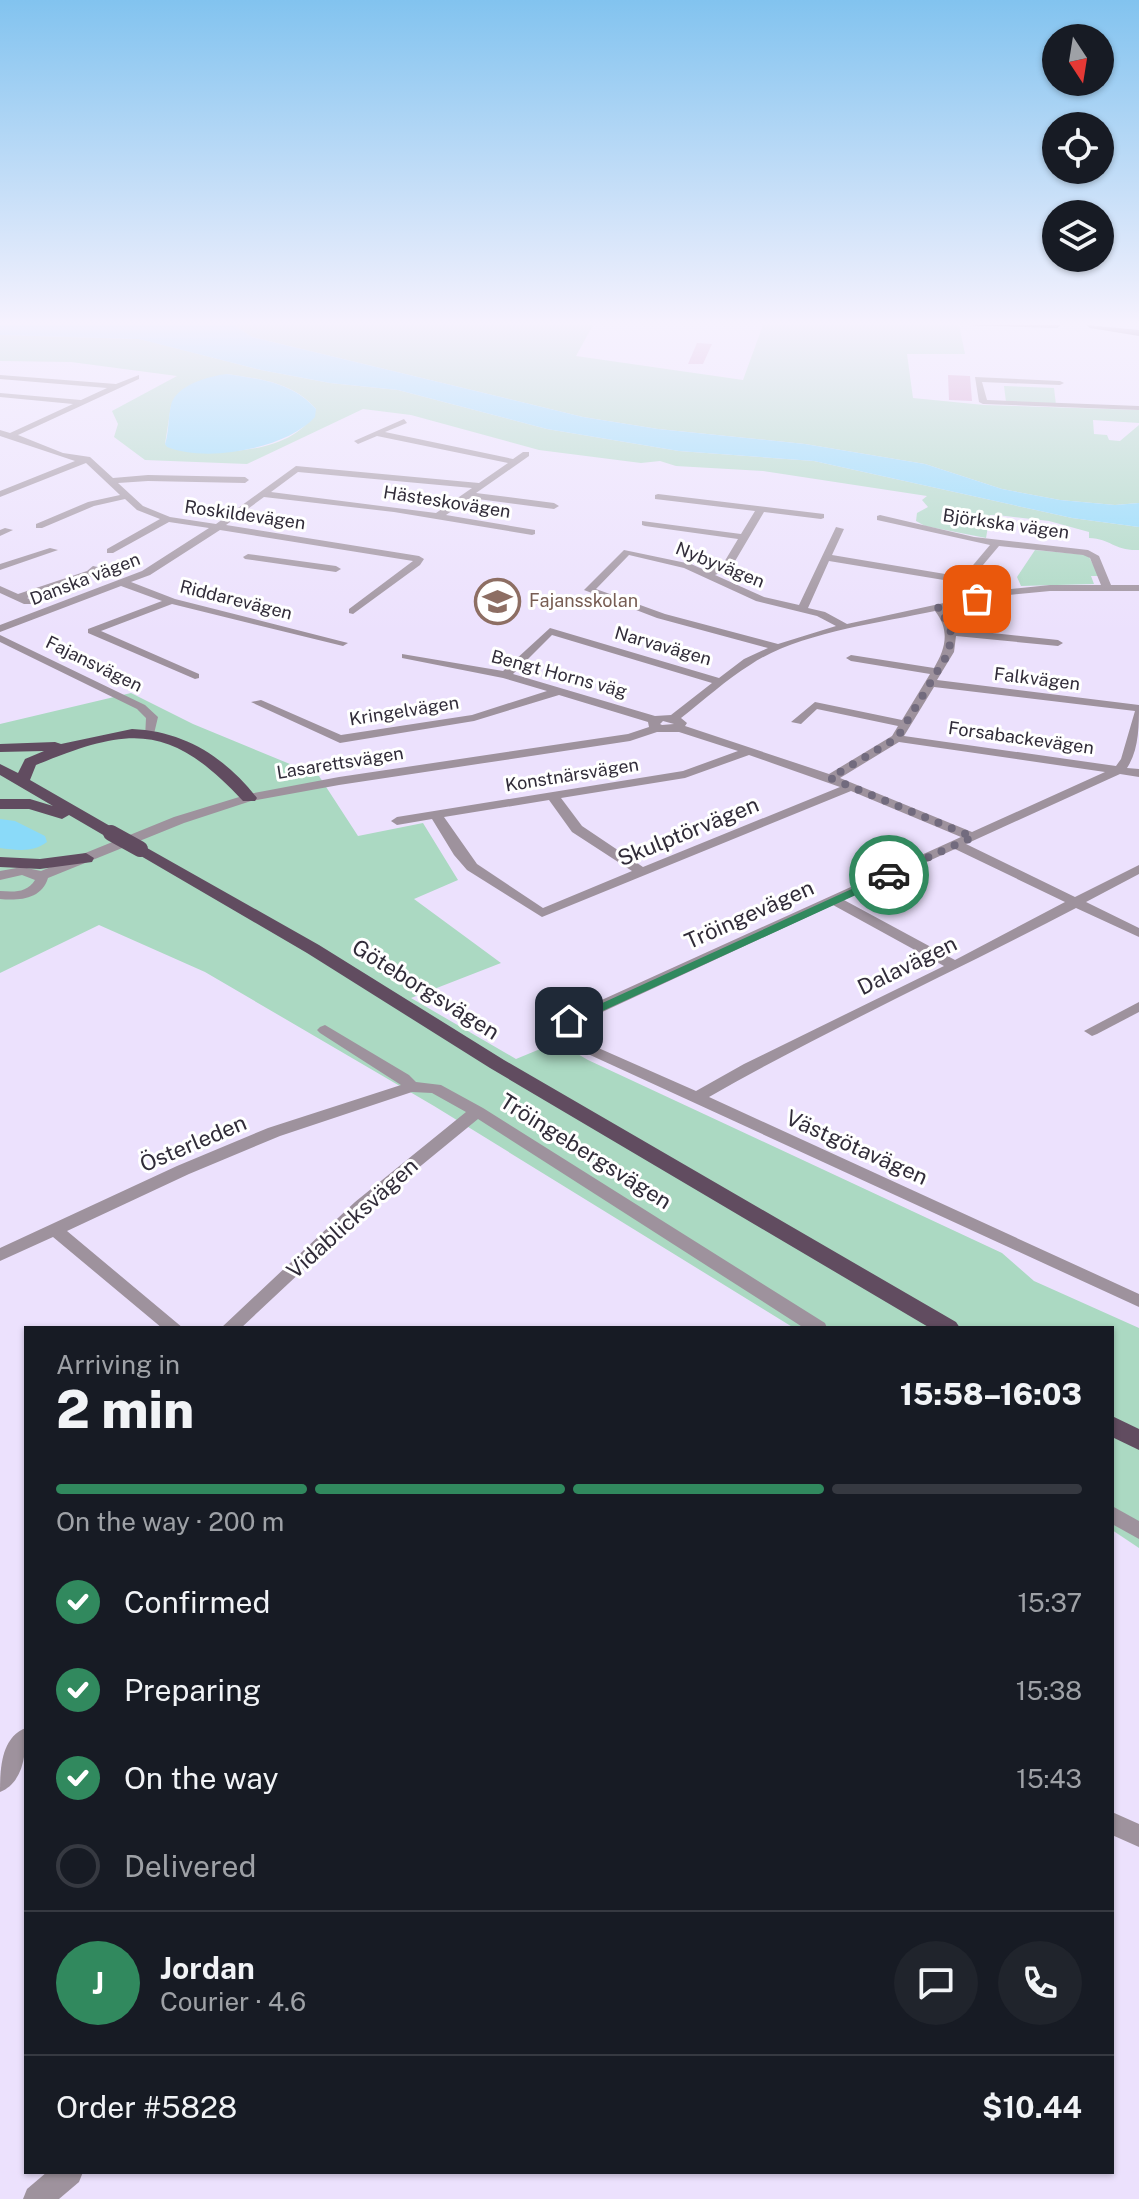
<!DOCTYPE html>
<meta charset="utf-8">
<style>
body{margin:0;font-family:"Public Sans",sans-serif;background:#20242c;color:#f1f3f6;height:100vh;display:flex;flex-direction:column;font-size:30px;white-space:nowrap}
*{box-sizing:border-box;margin:0}
p{font-size:26px;color:#9ea1a6}
.icon{flex:none;width:44px;height:44px;fill:none;stroke:currentColor;stroke-width:2;stroke-linecap:round;stroke-linejoin:round}
.map{position:relative;flex:1;overflow:hidden}
.details{position:absolute;left:24px;top:1326px;width:1090px;height:848px;display:flex;flex-direction:column;background:#171b24;border-radius:0px;box-shadow:0 2px 6px #0004}
.details>*{flex:none}
.needle{width:52px;rotate:168deg}
.tools{position:absolute;left:1042px;top:24px;display:grid;gap:16px}
.tools a{display:grid;place-items:center;width:72px;height:72px;border-radius:50%;background:#171b24;box-shadow:0 2px 6px #0004;font-size:40px}
.pin{position:absolute;display:grid;place-items:center;width:68px;height:68px;color:#fff;margin:-34px;border-radius:16px;box-shadow:0 4px 12px #0006}
.courier{position:absolute;display:grid;place-items:center;width:80px;height:80px;margin:-40px;border:6px solid #31895e;border-radius:50%;background:#fff;color:#222;box-shadow:0 2px 10px #0007}
.head em{font-style:normal;font-weight:800}
.head div{display:flex;flex-direction:column-reverse}
.head{display:flex;align-items:center;justify-content:space-between;height:136px;padding:0 32px}
h1{font-size:52px;font-weight:800;line-height:60px}
.bar{display:grid;grid-template-columns:repeat(4,1fr);gap:12px 8px;align-content:center;height:96px;padding:0 32px}
.bar i{height:10px;border-radius:6px;background:#363941}
.bar .on{background:#31895e}
.bar p{grid-column:span 4}
.line{display:flex;align-items:center;gap:20px;padding:0 32px;border-top:2px solid #363941}
.line div{flex:1}
.round{display:grid;place-items:center;flex:none;width:84px;height:84px;border-radius:42px;background:#20242c}
ol{padding:0 32px;list-style:none}
li{display:flex;align-items:center;gap:24px;height:88px}
li p{margin-inline-start:auto}
li .icon{padding:8px;border-radius:50%;background:#31895e;color:#fff;stroke-width:4}
li:last-child{color:#9ea1a6}
li i{width:44px;height:44px;border:4px solid #363941;border-radius:50%}
.map>svg:first-child{display:block}
</style>
<div class="map">
<svg width="1139" height="2199" viewBox="0 0 1139 2199">
<rect width="100%" height="100%" fill="#ece1fd"/>
<g fill="#abd9c2" fill-rule="evenodd">
<path d="M234 325H593L576 356 743 380 763 325H959L965 354H907L913 398 984 405 1139 410V423L1093 420 1094 434 1107 435 1109 440 1120 441 1139 425V503L1115 505 1060 500 1002 489 925 464 805 444 658 429 583 417 252 337Z"/>
<path d="M0 335 140 339 261 370 330 383 398 390 547 429 679 451 814 461 1072 518 1139 527V550C1114 551 1112 539 1089 538V532L1049 521 997 515H990L986 538 925 526 916 521 917 513 928 507 922 500 927 496 763 471 676 466 660 461 641 463 539 450 411 415 363 409 247 464 145 460 114 437 118 424 112 411 177 376 71 362 0 361ZM227 374C259 379 293 382 316 409 298 456 205 458 165 444L171 406Z"/>
<path d="M1004 386 1054 388 1056 405 1006 402Z"/>
<path d="M1035 550 1088 555 1099 576H1091L1094 584 1021 586 1017 577Z"/>
<path d="M131 693 193 724 319 776 358 836 423 823 458 880 414 899 501 963 411 998 516 1059 557 1042 588 1060 1002 1253 1034 1281 1139 1328V1548L1112 1530V1328H794L434 1106 205 972 99 925 0 973V724Z"/>
</g>
<g fill="#8adaf9">
<path d="M0 325H234L252 337 583 417 658 429 805 444 925 464 1002 489 1060 500 1115 505 1139 503V527L1072 518 814 461 679 451 547 429 398 390 330 383 261 370 139 339 0 335Z"/>
<path d="M227 374C259 379 292 382 316 409L315 417C286 449 207 463 167 447L165 444C169 431 168 418 171 405 176 385 209 376 227 374Z"/>
<path d="M0 819 15 821 45 836 47 842C33 853 16 850 0 848Z"/>
</g>
<g fill="#d49bc8">
<path d="M697 343 712 344 703 364H688Z"/>
<path d="M948 375 970 376 972 401 949 400Z"/>
</g>
<g fill="none" stroke-linecap="round" stroke-linejoin="round">
<g fill="#9e929d" fill-rule="evenodd">
<path d="M0 375 116 384 139 375V379L18 435 63 453 90 457 113 478 148 475 245 477 249 480 245 483 148 481 118 483 143 506 170 517 216 524 296 466 479 483 508 463 377 436 358 444 354 441 404 419 407 423 385 432 513 459 523 452H529V456L476 493 554 503 559 506 554 509 470 498 446 515 535 530V534L532 535 394 512 264 497 226 525 419 556 424 559 420 565 353 614 349 613V609L413 561 220 530 150 575 131 582 175 599 348 643 343 646 172 604 101 631 199 674V678L195 679 88 633V629L162 601 121 586 0 632V625L142 571 209 528 169 522 113 553H107V549L160 519 137 510 125 499 94 506 42 528H36V524L88 502 120 495 86 463 0 497V491L75 461 0 436V430L10 433 73 404 0 397V393L81 400 107 388 0 379ZM298 472 472 488 436 513 271 492Z"/>
<path d="M975 377 1060 381 1064 383 1060 385 982 382 987 400 1139 406V410L983 404 979 402Z"/>
<path d="M658 494 824 514V518L821 519 764 512 731 568 715 575 764 597 799 605 836 527 844 529 832 555 963 577 990 545 877 520V516L880 515 974 537 1088 550 1099 556 1111 585H1139V591H1050L1009 595 945 609 955 629 1058 640 1063 643 1058 646 956 636 954 652 937 680 1139 705C1139 726 1139 750 1127 768L1139 769V777L1120 774 966 844 1075 897 1139 865V874L1086 902 1139 928V937L1076 908C954 972 828 1029 709 1097L1139 1294V1307L577 1049 566 1042 554 1026 573 1013 961 837 851 791 542 917 467 870 454 855 432 819 397 825 391 821 397 817 683 771 738 751 679 732H657L630 741 339 785 251 801 184 823 48 878C42 899 19 901 0 899V891C14 892 27 893 35 880L22 875 0 880V871L22 867 41 871 174 817 249 794 339 777 628 734 649 727 648 722 559 695 474 721 340 743 251 702 261 700 341 735 472 715 547 691 503 678 402 658V654L503 671 550 628 719 678 744 659 768 648 657 618 584 590 624 550 691 564 707 571 723 564 738 539 645 526 642 525V521L741 534 755 511 655 499V495ZM999 546 1083 555 1090 558 1101 585H1050L1011 589 999 583 972 578ZM629 555 684 568 756 601 817 616 836 626 778 644 665 614 596 589ZM829 561 992 588 999 591 847 624 825 612 808 608ZM935 611C950 630 946 648 934 668L851 655 846 658 851 661 930 674 902 720 815 702 791 722 801 724 817 709 898 726 892 736 829 774 685 726 687 723 681 718C704 700 726 680 750 665 797 633 879 623 935 611ZM552 635 712 683 671 715 655 716 513 674ZM934 687 1135 711 1121 759 1116 766 904 736ZM663 721 674 724 662 725 660 724ZM899 742 1105 772 972 832 840 778ZM749 755 840 787 643 867 582 826 561 798 685 778ZM549 800 572 832 632 871 543 908 477 864 444 817ZM955 849 1065 902 955 960 844 900ZM833 905 944 966 744 1064 696 1091 587 1043 576 1036 570 1027Z"/>
<path d="M5 528 13 530 0 536V530Z"/>
<path d="M50 548 58 550 0 570V564Z"/>
<path d="M248 554 336 566 341 569 336 572 245 559 243 557Z"/>
<path d="M93 566 102 568 95 575 27 598 32 600V604H24L0 593V586L18 594 87 571Z"/>
<path d="M0 635 145 705 158 717 153 738H145L146 718 137 709 0 642Z"/>
<path d="M1139 1002V1012L1097 1034 1092 1036 1084 1031Z"/>
<path d="M325 1025 409 1075 416 1082 441 1085 483 1108 825 1323 827 1328H804L478 1119 367 1210 241 1328H221L355 1202 466 1112 432 1093 412 1092 280 1136 189 1174 67 1231 183 1328H162L53 1237 0 1261V1248L177 1166 268 1128 401 1085 320 1033 317 1030 320 1027Z"/>
<path d="M1112 1506 1139 1521V1539L1112 1524Z"/>
<path d="M26 1728C26 1750 25 1782 0 1792 0 1769 1 1737 26 1728Z"/>
<path d="M1112 1812 1139 1824V1847L1112 1835Z"/>
<path d="M47 2172H83L79 2182 59 2199H23L27 2189Z"/>
</g>
<g fill="#614c60" fill-rule="evenodd">
<path d="M965 325H1061L1057 328Z"/>
<path d="M1086 325 1139 330V336L1090 328Z"/>
<path d="M132 729C184 731 225 757 257 798L255 801H243C171 724 132 725 36 765L30 780 117 830V836H105L69 815 62 819 29 809H0V799H30L53 806 0 775V764L18 773 25 759 44 751 0 752V744L55 742 61 744Z"/>
<path d="M140 844 319 945 504 1060 956 1322 960 1328H930L490 1068 307 953 134 852 132 849 134 846Z"/>
<path d="M86 853 94 858 92 862 40 869 0 867V857L40 859Z"/>
<path d="M1112 1416 1139 1429V1450L1112 1437Z"/>
</g>
<path stroke="#614c60" stroke-width="16" d="M111 833 140 849"/>
</g>
<linearGradient id="sky" x2="0" y2="1"><stop stop-color="#82c3ef"/><stop offset="0.51" stop-color="#f6f2fe"/><stop offset="1" stop-color="#f6f2fe" stop-opacity="0"/></linearGradient>
<rect width="1139" height="633" fill="url(#sky)"/>
<path fill="#31895e" d="M889 872 894 875 893 878 574 1024 563 1021Z"/>
<g fill="none" stroke-linecap="round" stroke-linejoin="round">
<path stroke="#726b7e" stroke-width="8" stroke-dasharray="0 14.4" d="M889 875 973 837 830 778 897 738 949 652 951 632 942 612 937 608 977 599"/>
</g>
<defs>
<symbol id="school-ring" viewBox="-11 -11 22 22"><circle r="9.5" fill="#fff" stroke="#8d6e63" stroke-width="1.5"/><path d="M0-5L7-2L0 1L-7-2ZM-4 1L0 2.5L4 1V4Q0 6-4 4Z" fill="#8d6e63"/></symbol>
</defs>
<g fill-rule="evenodd">
<use href="#school-ring" x="472" y="576" width="51" height="51"/>
</g>
<g text-anchor="middle" stroke-width="6" stroke-linejoin="round" paint-order="stroke">
<g font-size="18" fill="#312c39" stroke="#fff">
<text transform="translate(447 502) rotate(9)" y="6">Hästeskovägen</text>
<text transform="translate(245 515) rotate(8)" y="6">Roskildevägen</text>
<text transform="translate(1006 524) rotate(8)" y="6">Björkska vägen</text>
<text transform="translate(720 565) rotate(22)" y="6">Nybyvägen</text>
<text transform="translate(85 579) rotate(-21)" y="6">Danska vägen</text>
<text transform="translate(236 600) rotate(14)" y="6">Riddarevägen</text>
<text transform="translate(663 646) rotate(16)" y="6">Narvavägen</text>
<text transform="translate(94 664) rotate(26)" y="6">Fajansvägen</text>
<text transform="translate(559 674) rotate(15)" y="6">Bengt Horns väg</text>
<text transform="translate(1037 679) rotate(7)" y="6">Falkvägen</text>
<text transform="translate(404 711) rotate(-9)" y="6">Kringelvägen</text>
<text transform="translate(1021 738) rotate(8)" y="6">Forsabackevägen</text>
<text transform="translate(340 763) rotate(-9)" y="6">Lasarettsvägen</text>
<text transform="translate(572 775) rotate(-9)" y="6">Konstnärsvägen</text>
</g>
<g font-size="18" fill="#785e54" stroke="#fff" text-anchor="start">
<text x="529" y="607">Fajansskolan</text>
</g>
<g font-size="22" fill="#312c39" stroke="#fff">
<text transform="translate(688 831) rotate(-22)" y="8">Skulptörvägen</text>
<text transform="translate(749 914) rotate(-24)" y="8">Tröingevägen</text>
<text transform="translate(907 965) rotate(-26)" y="8">Dalavägen</text>
<text transform="translate(426 989) rotate(32)" y="8">Göteborgsvägen</text>
<text transform="translate(193 1143) rotate(-23)" y="8">Österleden</text>
<text transform="translate(857 1147) rotate(24)" y="8">Västgötavägen</text>
<text transform="translate(586 1151) rotate(32)" y="8">Tröingebergsvägen</text>
<text transform="translate(352 1218) rotate(-42)" y="8">Vidablicksvägen</text>
</g>
</g>
</svg>
<div class="tools">
<a><svg class="needle" viewBox="-14 -14 28 28"><path d="M0-13l5 13h-10z" fill="#e53935"/><path d="M0 13l5-13h-10z" fill="#9ea1a6"/></svg></a>
<a><svg class="icon" aria-label="locate" viewBox="0 0 24 24"><circle cx="12" cy="12" r="6"/><path d="M12 2v4M12 18v4M2 12h4M18 12h4"/></svg></a>
<a><svg class="icon" aria-label="layers" viewBox="0 0 24 24"><path d="M12 4l9 5-9 5-9-5zM3 14l9 5 9-5"/></svg></a>
</div>
<div class="pin" style="left:977px;top:599px;background:#ea580c"><svg class="icon" aria-label="bag" viewBox="0 0 24 24"><path d="M5 8h14l-1 12H6zM9 8a3 3 0 0 1 6 0"/></svg></div>
<div class="pin" style="left:569px;top:1021px;background:#1f2937"><svg class="icon" aria-label="home" viewBox="0 0 24 24"><path d="M3 11l9-7 9 7M6 9v11h12V9"/></svg></div>
<div class="courier" style="left:889px;top:875px"><svg class="icon" aria-label="car" viewBox="0 0 24 24"><path d="M5 17H2v-5l4-1 3-4h7l3 4 3 1v5h-3M9 17h6M6 11h13"/><circle cx="7" cy="17" r="2"/><circle cx="17" cy="17" r="2"/></svg></div>
<section class="details">
<div class="head"><div><h1>2 min</h1><p>Arriving in</p></div><em>15:58–16:03</em></div>
<div class="bar"><i class="on"></i><i class="on"></i><i class="on"></i><i></i><p>On the way · 200 m</p></div>
<ol>
<li><svg class="icon" aria-label="check" viewBox="0 0 24 24"><path d="M5 12l5 5 9-10"/></svg>Confirmed<p>15:37</p></li>
<li><svg class="icon" aria-label="check" viewBox="0 0 24 24"><path d="M5 12l5 5 9-10"/></svg>Preparing<p>15:38</p></li>
<li><svg class="icon" aria-label="check" viewBox="0 0 24 24"><path d="M5 12l5 5 9-10"/></svg>On the way<p>15:43</p></li>
<li><i></i>Delivered</li>
</ol>
<div class="line" style="height:144px"><b class="round" style="background:#31895e;color:#fff">J</b><div><b>Jordan</b><p>Courier · 4.6</p></div><a class="round"><svg class="icon" aria-label="chat" viewBox="0 0 24 24"><path d="M4 5h16v11H9l-5 4z"/></svg></a><a class="round"><svg class="icon" aria-label="phone" viewBox="0 0 24 24"><path d="M5 4h4l2 5-3 2q2 4 5 5l2-3 5 2v4C11 20 4 13 5 4z"/></svg></a></div>
<div class="line" style="height:104px"><div>Order #5828</div><b>$10.44</b></div>
</section>
</div>
